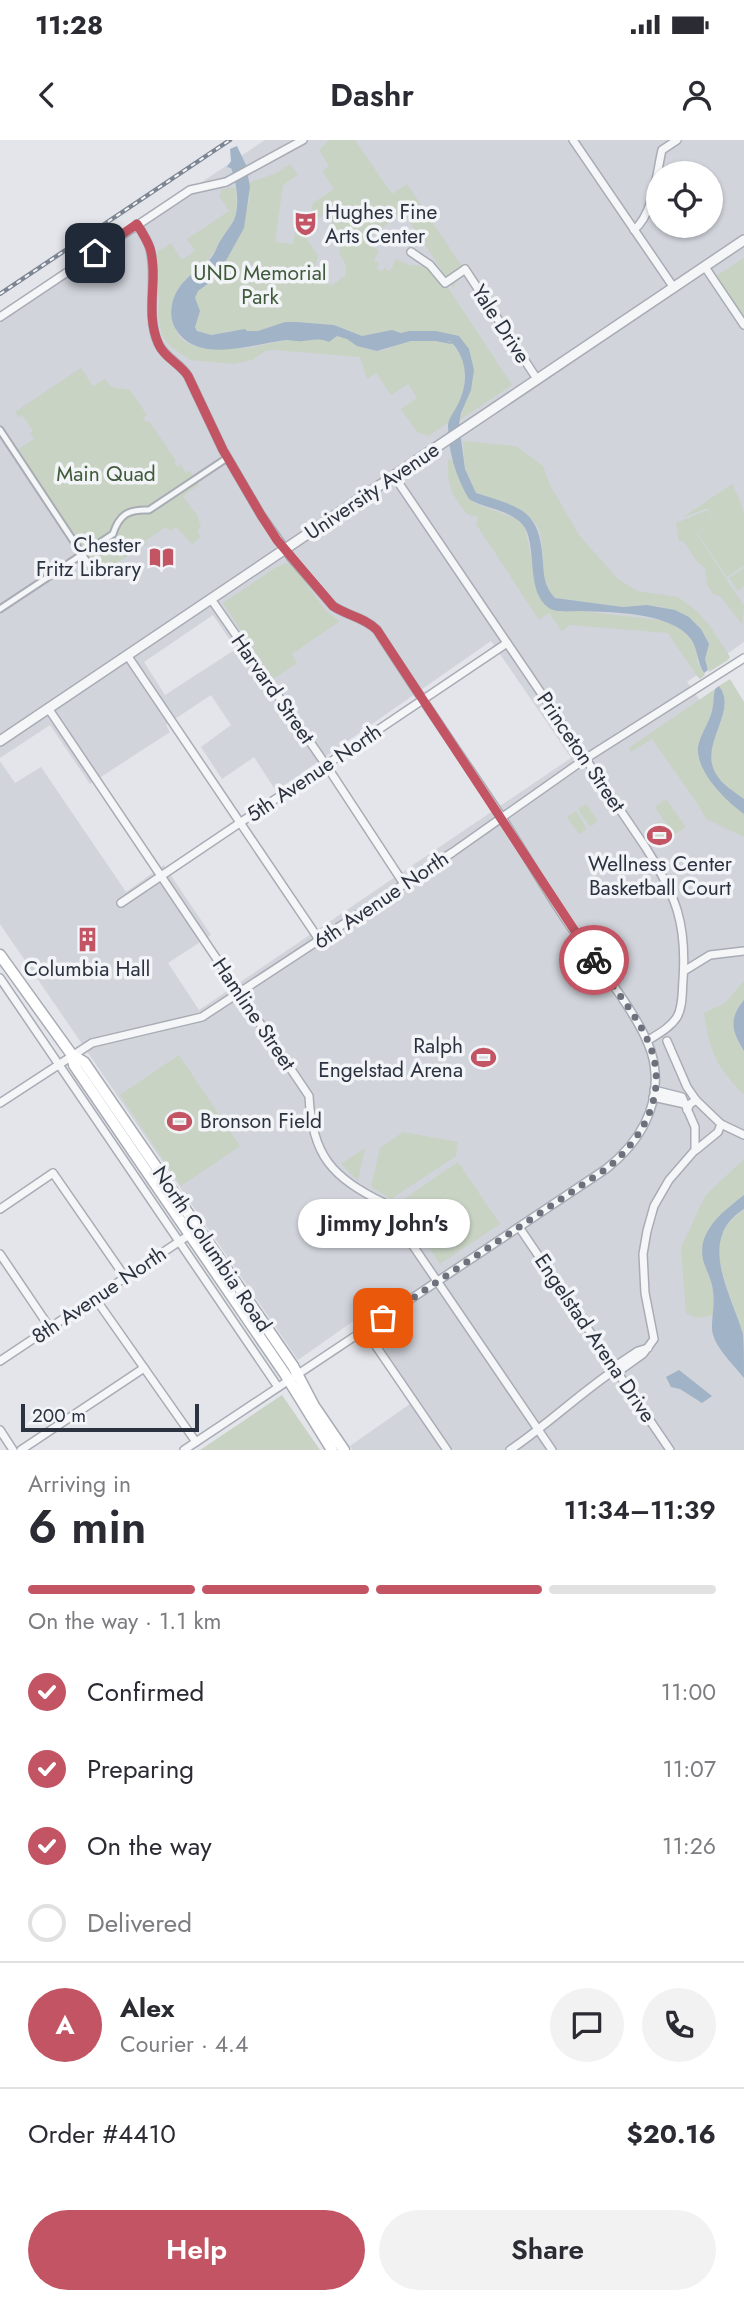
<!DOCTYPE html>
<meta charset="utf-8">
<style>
body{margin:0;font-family:Jost,sans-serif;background:#f2f2f3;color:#2b2b33;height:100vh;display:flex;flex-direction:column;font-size:26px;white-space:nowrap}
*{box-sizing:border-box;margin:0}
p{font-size:23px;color:#7c7c81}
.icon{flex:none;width:38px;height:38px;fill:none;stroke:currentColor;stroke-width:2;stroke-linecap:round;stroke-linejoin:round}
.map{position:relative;height:1310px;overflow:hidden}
.side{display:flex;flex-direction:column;background:#fff;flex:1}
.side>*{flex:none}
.controls{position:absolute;left:646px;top:21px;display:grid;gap:14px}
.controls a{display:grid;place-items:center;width:77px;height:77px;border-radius:50%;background:#fff;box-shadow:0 2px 5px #0004;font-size:35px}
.scale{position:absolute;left:21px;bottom:18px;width:178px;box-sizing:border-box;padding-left:7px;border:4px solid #2c3340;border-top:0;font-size:19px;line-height:24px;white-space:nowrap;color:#2c3340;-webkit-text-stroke:5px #f2f4f7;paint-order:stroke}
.pin{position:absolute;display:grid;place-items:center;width:60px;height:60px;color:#fff;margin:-30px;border-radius:14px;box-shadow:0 4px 10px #0006}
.courier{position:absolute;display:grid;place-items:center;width:70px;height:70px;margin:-35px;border:5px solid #c25463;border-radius:50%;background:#fff;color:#222;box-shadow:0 2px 9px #0007}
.bubble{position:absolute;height:49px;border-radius:24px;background:#fff;box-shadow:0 2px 5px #0004;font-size:23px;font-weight:600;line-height:49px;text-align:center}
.overview em{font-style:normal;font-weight:600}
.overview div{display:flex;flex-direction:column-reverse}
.overview{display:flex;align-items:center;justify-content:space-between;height:119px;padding:0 28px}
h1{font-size:46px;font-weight:600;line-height:52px}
.bar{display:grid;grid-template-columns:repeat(4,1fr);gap:10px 7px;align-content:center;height:84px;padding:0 28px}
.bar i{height:9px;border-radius:5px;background:#e1e1e2}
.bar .current{background:#c25463}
.bar p{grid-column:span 4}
.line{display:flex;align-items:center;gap:18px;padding:0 28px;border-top:2px solid #e1e1e2}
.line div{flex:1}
.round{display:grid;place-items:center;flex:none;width:74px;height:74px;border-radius:37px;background:#f2f2f3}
ol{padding:0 28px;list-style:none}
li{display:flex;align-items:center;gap:21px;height:77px}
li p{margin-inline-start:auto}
li .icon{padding:7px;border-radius:50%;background:#c25463;color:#fff;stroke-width:4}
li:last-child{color:#7c7c81}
li i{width:38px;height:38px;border:4px solid #e1e1e2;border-radius:50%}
.button{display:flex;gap:14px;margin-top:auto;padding:14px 28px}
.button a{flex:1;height:80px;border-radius:42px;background:#c25463;color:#fff;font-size:28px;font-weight:600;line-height:80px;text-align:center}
.button a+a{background:#f2f2f3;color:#2b2b33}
.status{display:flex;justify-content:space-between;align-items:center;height:49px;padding:0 35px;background:#fff;direction:ltr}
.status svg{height:19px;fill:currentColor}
header{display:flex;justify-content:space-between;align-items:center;height:91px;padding:0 28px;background:#fff;font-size:32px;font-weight:600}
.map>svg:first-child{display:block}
</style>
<div class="status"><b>11:28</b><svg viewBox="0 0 49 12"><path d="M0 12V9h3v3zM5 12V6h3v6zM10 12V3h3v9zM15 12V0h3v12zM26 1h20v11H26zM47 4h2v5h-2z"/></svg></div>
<header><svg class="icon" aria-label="back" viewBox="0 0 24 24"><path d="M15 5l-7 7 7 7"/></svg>Dashr<svg class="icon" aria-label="person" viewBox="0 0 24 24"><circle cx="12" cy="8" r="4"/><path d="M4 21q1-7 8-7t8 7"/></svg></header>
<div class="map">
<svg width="744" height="1310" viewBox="0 0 744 1310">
<rect width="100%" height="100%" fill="#e3e5ea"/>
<path fill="#d1d4db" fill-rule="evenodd" d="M265 0H744V502L687 542 744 623V1310H353L350 1306 417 1259 362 1175 298 1220 0 784V621L15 643 41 627 126 752 164 725 211 795 168 823 199 870 571 618 491 501 276 651 254 617 222 639 201 607 231 585 211 555 166 585 170 592 90 644 50 585 0 618V176ZM658 33H710V86H658ZM213 475 236 509 165 555 144 522Z"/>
<g fill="#c8d3c4">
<path d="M329 0H355L392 54 407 44 463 128 457 136 454 149 403 72 374 94 369 105 379 110 374 120 379 123 377 129 382 131 384 128 390 131 396 119 410 125 429 126 445 143 512 245 460 280 474 230 459 196 409 191 401 193 388 191 362 196 334 185 297 182H285L258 191H230L211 195 202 194 195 187V157L198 150 217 137 235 102 239 98 250 57V42L274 34 290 24 298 35 283 45 275 102 293 104 295 91 300 88 318 116 312 141 332 145 346 135V125L339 113 341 103 331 89 333 81 327 73 316 80H309L313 63 334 49 322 31 329 26 319 10Z"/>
<path d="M236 47C236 56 238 64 236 73 233 87 206 126 195 134 186 140 178 146 174 157 169 173 172 196 189 204 202 210 219 207 232 207 237 208 242 209 248 208 260 206 272 202 285 201 297 199 309 200 321 199 326 199 332 196 337 196 351 197 362 210 377 211 385 212 394 205 402 203 418 199 433 199 450 201L465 222 464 248 459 263 448 283 428 296 417 292 401 269 417 258 408 244 391 255 376 233 367 239 360 217 273 210 266 211 252 220 233 224 190 220 170 206 162 196 158 175 159 161 154 114 171 103 182 120 195 111 187 99 229 71 219 56 222 49Z"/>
<path d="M744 118V185L713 138Z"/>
<path d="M81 228 93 246 105 239 111 247 130 250 147 275 143 278 146 282 149 281 176 321 174 323 177 327 181 325 186 333 190 331 199 345 183 356 195 373 196 372 201 387 197 391 201 397 192 404 176 387 170 391 166 387 145 401 146 404 97 436 14 312 34 299 30 294 33 291 22 275 19 277 15 272Z"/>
<path d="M463 301 516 306 543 326 550 345 579 395 617 438 637 451 678 457 697 471 710 486 730 517 728 520 709 532 705 519 709 504 701 489 689 477 659 466 623 467 555 458C545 447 544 438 543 423 542 412 543 396 537 386 524 366 498 360 476 353L465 329Z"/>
<path d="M448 320H454L456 330 476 364 515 378 525 388 539 456 589 472 668 481 684 492 692 500 697 511V521L705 535 700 539 697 536 668 493 570 485 562 491 549 473 539 480 476 384 478 377 467 374C451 353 447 347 448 320Z"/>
<path d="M732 344C736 352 743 366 744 374 744 390 744 409 744 426L727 437 698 394 710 384 697 394 744 466 742 484 720 456 713 454 707 445 705 428 697 422 684 402 679 401 676 383 708 370 716 381 708 368 682 378Z"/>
<path d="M286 423 293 425 326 471 340 481 292 514 297 523 273 539 223 463 275 428Z"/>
<path d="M744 428V446L738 451 729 438Z"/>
<path d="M730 539 744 562V659C735 652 724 646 718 637 695 606 740 572 719 546Z"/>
<path d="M715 549 713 569 698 607 734 666 744 674V697L706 679 696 661 652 599 631 612 629 608Z"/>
<path d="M666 659 686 687 673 695 655 667Z"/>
<path d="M586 664 598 681 590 687 578 669Z"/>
<path d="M576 671 587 689 579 694 567 677Z"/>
<path d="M659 681 672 700 660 708 648 689Z"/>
<path d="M744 841V860L736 871 735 896 744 911V955C716 926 710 913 704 873L725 863Z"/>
<path d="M179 915 240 1006 181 1046 120 955Z"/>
<path d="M403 992 458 1002 456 1016 391 1059 371 1047 380 1008Z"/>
<path d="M365 1008 358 1041 341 1024Z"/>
<path d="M744 1019V1055L708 1090 715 1175 697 1178 686 1173 681 1108 705 1056Z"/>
<path d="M458 1022 500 1084 440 1124 398 1063Z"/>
<path d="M744 1070V1196C740 1185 737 1175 733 1164 720 1129 706 1094 744 1070Z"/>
<path d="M282 1255 320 1310H200Z"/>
</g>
<g fill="#a1b3c6">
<path d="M237 6 246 25 250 47 244 88 217 137 198 151 195 158 200 171 195 187 197 191 211 195 245 189 247 191H258L285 182H297L334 185 362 196 392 190 401 193 409 191H436L459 196 469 209 474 230 471 250 461 273 459 284 465 329 476 353C523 368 540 370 543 423 544 438 545 447 555 458L623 467 647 465 675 470 689 477 701 489 709 504 705 519 708 530 704 533C697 522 698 509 691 499 671 472 611 472 580 471 571 471 556 473 549 468 526 453 537 409 525 388 514 370 485 369 469 359 456 338 448 310 448 286 448 279 454 272 457 266 469 244 468 218 450 201H411L377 211 357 206 347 199 337 196 329 202C319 198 313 200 303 201 298 202 292 200 287 200 256 203 204 223 180 195 172 186 170 176 172 165 176 143 193 134 208 121 214 116 216 109 219 103 223 95 230 88 234 80 240 66 237 43 231 28L227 27 231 21 230 9Z"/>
<path d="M719 546C740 572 695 606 718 637 724 646 735 652 744 659V674C726 661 696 632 698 607 700 595 709 583 712 571 714 564 713 557 715 549Z"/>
<path d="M744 860V911C732 892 728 879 744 860Z"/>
<path d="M744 1055V1069C696 1099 731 1153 743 1194 744 1207 744 1224 744 1238 734 1225 712 1205 712 1188 712 1174 715 1165 713 1151 712 1140 706 1130 703 1120 697 1090 724 1071 744 1055Z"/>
<path d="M679 1230 712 1256 702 1263 680 1249 671 1247 666 1237Z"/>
</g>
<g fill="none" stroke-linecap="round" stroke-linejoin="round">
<path stroke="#a1b3c6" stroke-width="2" d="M436 200 451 203"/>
<defs>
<g id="pedestrian">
<path d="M0 290 92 429"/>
<path d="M0 469 113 394C119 375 128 369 149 370L227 318"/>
</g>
<g id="minor">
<path d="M573 0 674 148"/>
<path d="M137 84C142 92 148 101 150 109 158 140 145 173 158 203 164 217 180 223 188 236L223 310 261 375 292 419 333 466C348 476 364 477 377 490 417 553 460 614 501 676 523 710 543 746 566 780 590 817 648 882 654 924 661 967 639 1003 606 1029L184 1310"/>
<path d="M634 90C654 73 656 35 662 10L677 0"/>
<path d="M411 112 430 125 445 143 464 130"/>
<path d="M705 127 744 185"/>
<path d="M465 129 537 239"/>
<path d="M0 177 190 50 226 42 303 0"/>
<path d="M394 336 646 708C676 756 687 783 683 840 682 852 683 867 677 877 670 888 658 894 647 901"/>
<path d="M211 459 326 625 404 744"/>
<path d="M127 515 320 801"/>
<path d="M48 568 309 956C312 1016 332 1037 384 1063L552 1310"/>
<path d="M121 763 507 503"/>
<path d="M684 831 710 815 744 811"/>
<path d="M0 838 278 1247"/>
<path d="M667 901 687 947 696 960 690 964 687 970"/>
<path d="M653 957 685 964"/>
<path d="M696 960 721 984 718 992 696 1010"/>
<path d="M0 963 92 903 202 877 453 712 585 619 744 518"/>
<path d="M721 984 744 995"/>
<path d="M0 1069 53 1033 125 1137"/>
<path d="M519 1087 670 1310"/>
<path d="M0 1114 50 1188"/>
<path d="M95 1158 196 1302"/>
<path d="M365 1190 447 1310"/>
<path d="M0 1221 192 1093"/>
<path d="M614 1227 638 1211 648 1208"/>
<path d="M618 1232 643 1214 654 1199 645 1153 643 1114 647 1091 654 1066 669 1040 695 1010V987L682 957 654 950"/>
<path d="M0 1290 13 1310"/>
<path d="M21 1310 144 1228"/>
<path d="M510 1310C547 1285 579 1254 616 1229"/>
</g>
<path id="tertiary" d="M0 601 744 100"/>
<g id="secondary">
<path d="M0 815 72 915 74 925 285 1234 332 1310"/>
<path d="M72 915 84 922 293 1226 314 1266 344 1310"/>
</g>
</defs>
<use href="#pedestrian" stroke="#a8acb4" stroke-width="9"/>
<use href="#minor" stroke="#a8acb4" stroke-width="10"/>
<use href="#tertiary" stroke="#a8acb4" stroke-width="12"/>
<use href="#secondary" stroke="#a8acb4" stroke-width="13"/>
<use href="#pedestrian" stroke="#f5f6f8" stroke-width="5"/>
<use href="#minor" stroke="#f5f6f8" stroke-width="7"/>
<use href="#tertiary" stroke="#f5f6f8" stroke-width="9"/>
<use href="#secondary" stroke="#fff" stroke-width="10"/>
<defs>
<path id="rail" d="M0 154 230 0"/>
</defs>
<use href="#rail" stroke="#7d8592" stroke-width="4.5"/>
<use href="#rail" stroke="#f2f4f7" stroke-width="2" stroke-dasharray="5" stroke-linecap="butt"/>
</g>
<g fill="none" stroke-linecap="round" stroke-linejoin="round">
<path stroke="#6c717c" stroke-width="7" stroke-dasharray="0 12.6" d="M383 1178 606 1029C645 998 670 950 648 901 635 872 612 846 594 820"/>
<path stroke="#c25463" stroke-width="9" d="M95 113 137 84C142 92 147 100 150 108 159 140 144 173 159 205 164 217 180 224 188 236L223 310 261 375 277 400 333 466C348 476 364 477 377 490L594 820"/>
</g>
<defs>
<symbol id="theatre-bare" viewBox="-9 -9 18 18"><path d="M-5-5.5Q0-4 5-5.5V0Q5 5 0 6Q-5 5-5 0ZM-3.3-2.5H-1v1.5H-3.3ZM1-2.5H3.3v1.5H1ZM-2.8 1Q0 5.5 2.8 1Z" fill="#c25463" stroke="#f2f4f7" stroke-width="2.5" paint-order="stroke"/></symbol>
<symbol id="library-bare" viewBox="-9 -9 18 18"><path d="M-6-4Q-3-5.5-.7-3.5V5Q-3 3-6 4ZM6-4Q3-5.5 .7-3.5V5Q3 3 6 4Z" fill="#c25463" stroke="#f2f4f7" stroke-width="2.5" paint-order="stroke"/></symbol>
<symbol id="stadium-bare" viewBox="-9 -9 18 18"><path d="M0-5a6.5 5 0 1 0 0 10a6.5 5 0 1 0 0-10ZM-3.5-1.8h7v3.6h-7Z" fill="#c25463" stroke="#f2f4f7" stroke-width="2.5" paint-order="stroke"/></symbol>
<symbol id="building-bare" viewBox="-9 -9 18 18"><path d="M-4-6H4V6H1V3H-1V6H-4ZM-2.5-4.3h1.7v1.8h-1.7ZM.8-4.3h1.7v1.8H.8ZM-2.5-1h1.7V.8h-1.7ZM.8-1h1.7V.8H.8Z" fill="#c25463" stroke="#f2f4f7" stroke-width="2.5" paint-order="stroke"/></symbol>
</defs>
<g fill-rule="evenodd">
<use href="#theatre-bare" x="288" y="66" width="35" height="35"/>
<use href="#library-bare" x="144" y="400" width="35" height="35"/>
<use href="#stadium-bare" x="642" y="678" width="35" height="35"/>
<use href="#building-bare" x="70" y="782" width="35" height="35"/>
<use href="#stadium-bare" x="466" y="900" width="35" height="35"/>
<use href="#stadium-bare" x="162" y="964" width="35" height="35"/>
</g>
<g text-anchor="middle" stroke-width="7" stroke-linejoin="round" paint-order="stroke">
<g font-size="21" fill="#2c3340" stroke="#f2f4f7" text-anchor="start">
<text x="325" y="79">Hughes Fine<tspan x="325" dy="24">Arts Center</tspan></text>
<text x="141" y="412" text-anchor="end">Chester<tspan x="141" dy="24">Fritz Library</tspan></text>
<text x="660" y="731" text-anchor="middle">Wellness Center<tspan x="660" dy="24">Basketball Court</tspan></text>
<text x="87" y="836" text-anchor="middle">Columbia Hall</text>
<text x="463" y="913" text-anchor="end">Ralph<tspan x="463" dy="24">Engelstad Arena</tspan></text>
<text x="200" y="988">Bronson Field</text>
</g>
<g font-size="21" fill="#405b3b" stroke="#f2f4f7">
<text x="260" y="140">UND Memorial<tspan x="260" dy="24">Park</tspan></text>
<text x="106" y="341">Main Quad</text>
</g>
<g font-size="21" fill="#2c3340" stroke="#f2f4f7">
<text transform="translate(501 184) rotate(57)" y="7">Yale Drive</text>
<text transform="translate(372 351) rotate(-34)" y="7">University Avenue</text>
<text transform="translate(273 549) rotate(55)" y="7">Harvard Street</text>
<text transform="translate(581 612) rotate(56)" y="7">Princeton Street</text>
<text transform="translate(314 633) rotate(-34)" y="7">5th Avenue North</text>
<text transform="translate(381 760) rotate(-34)" y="7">6th Avenue North</text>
<text transform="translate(254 874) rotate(56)" y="7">Hamline Street</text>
<text transform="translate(212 1109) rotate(56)" y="7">North Columbia Road</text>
<text transform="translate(99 1155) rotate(-34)" y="7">8th Avenue North</text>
<text transform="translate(595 1198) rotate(56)" y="7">Engelstad Arena Drive</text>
</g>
</g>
</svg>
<div class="controls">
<a><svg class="icon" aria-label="locate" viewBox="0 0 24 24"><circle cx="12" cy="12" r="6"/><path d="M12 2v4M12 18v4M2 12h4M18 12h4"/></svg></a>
</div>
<div class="scale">200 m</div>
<div class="pin" style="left:383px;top:1178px;background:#ea580c"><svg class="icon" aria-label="bag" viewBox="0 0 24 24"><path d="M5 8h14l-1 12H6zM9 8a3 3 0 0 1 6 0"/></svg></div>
<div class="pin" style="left:95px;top:113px;background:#1f2937"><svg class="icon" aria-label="home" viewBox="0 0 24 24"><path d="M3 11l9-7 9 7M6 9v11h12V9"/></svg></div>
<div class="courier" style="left:594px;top:820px"><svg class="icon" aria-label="bike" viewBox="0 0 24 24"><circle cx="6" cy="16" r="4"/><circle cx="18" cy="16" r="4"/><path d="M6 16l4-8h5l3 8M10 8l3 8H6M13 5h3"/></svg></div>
<div class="bubble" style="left:298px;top:1059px;width:172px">Jimmy John's</div>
</div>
<section class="side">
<div class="overview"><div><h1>6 min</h1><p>Arriving in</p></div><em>11:34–11:39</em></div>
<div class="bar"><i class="current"></i><i class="current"></i><i class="current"></i><i></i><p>On the way · 1.1 km</p></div>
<ol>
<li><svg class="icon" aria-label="check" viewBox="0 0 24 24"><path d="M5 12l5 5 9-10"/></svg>Confirmed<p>11:00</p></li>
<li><svg class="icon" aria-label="check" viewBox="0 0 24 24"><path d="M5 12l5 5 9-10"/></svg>Preparing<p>11:07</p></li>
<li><svg class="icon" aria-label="check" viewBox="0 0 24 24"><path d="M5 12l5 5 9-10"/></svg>On the way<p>11:26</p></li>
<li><i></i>Delivered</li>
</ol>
<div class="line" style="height:126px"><b class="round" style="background:#c25463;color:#fff">A</b><div><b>Alex</b><p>Courier · 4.4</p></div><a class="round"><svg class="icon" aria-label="chat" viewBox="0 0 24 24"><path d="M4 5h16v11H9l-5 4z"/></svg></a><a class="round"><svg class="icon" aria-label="phone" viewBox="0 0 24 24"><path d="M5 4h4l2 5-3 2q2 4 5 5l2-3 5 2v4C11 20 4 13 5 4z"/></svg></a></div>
<div class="line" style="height:91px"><div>Order #4410</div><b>$20.16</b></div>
<div class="button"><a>Help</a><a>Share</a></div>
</section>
